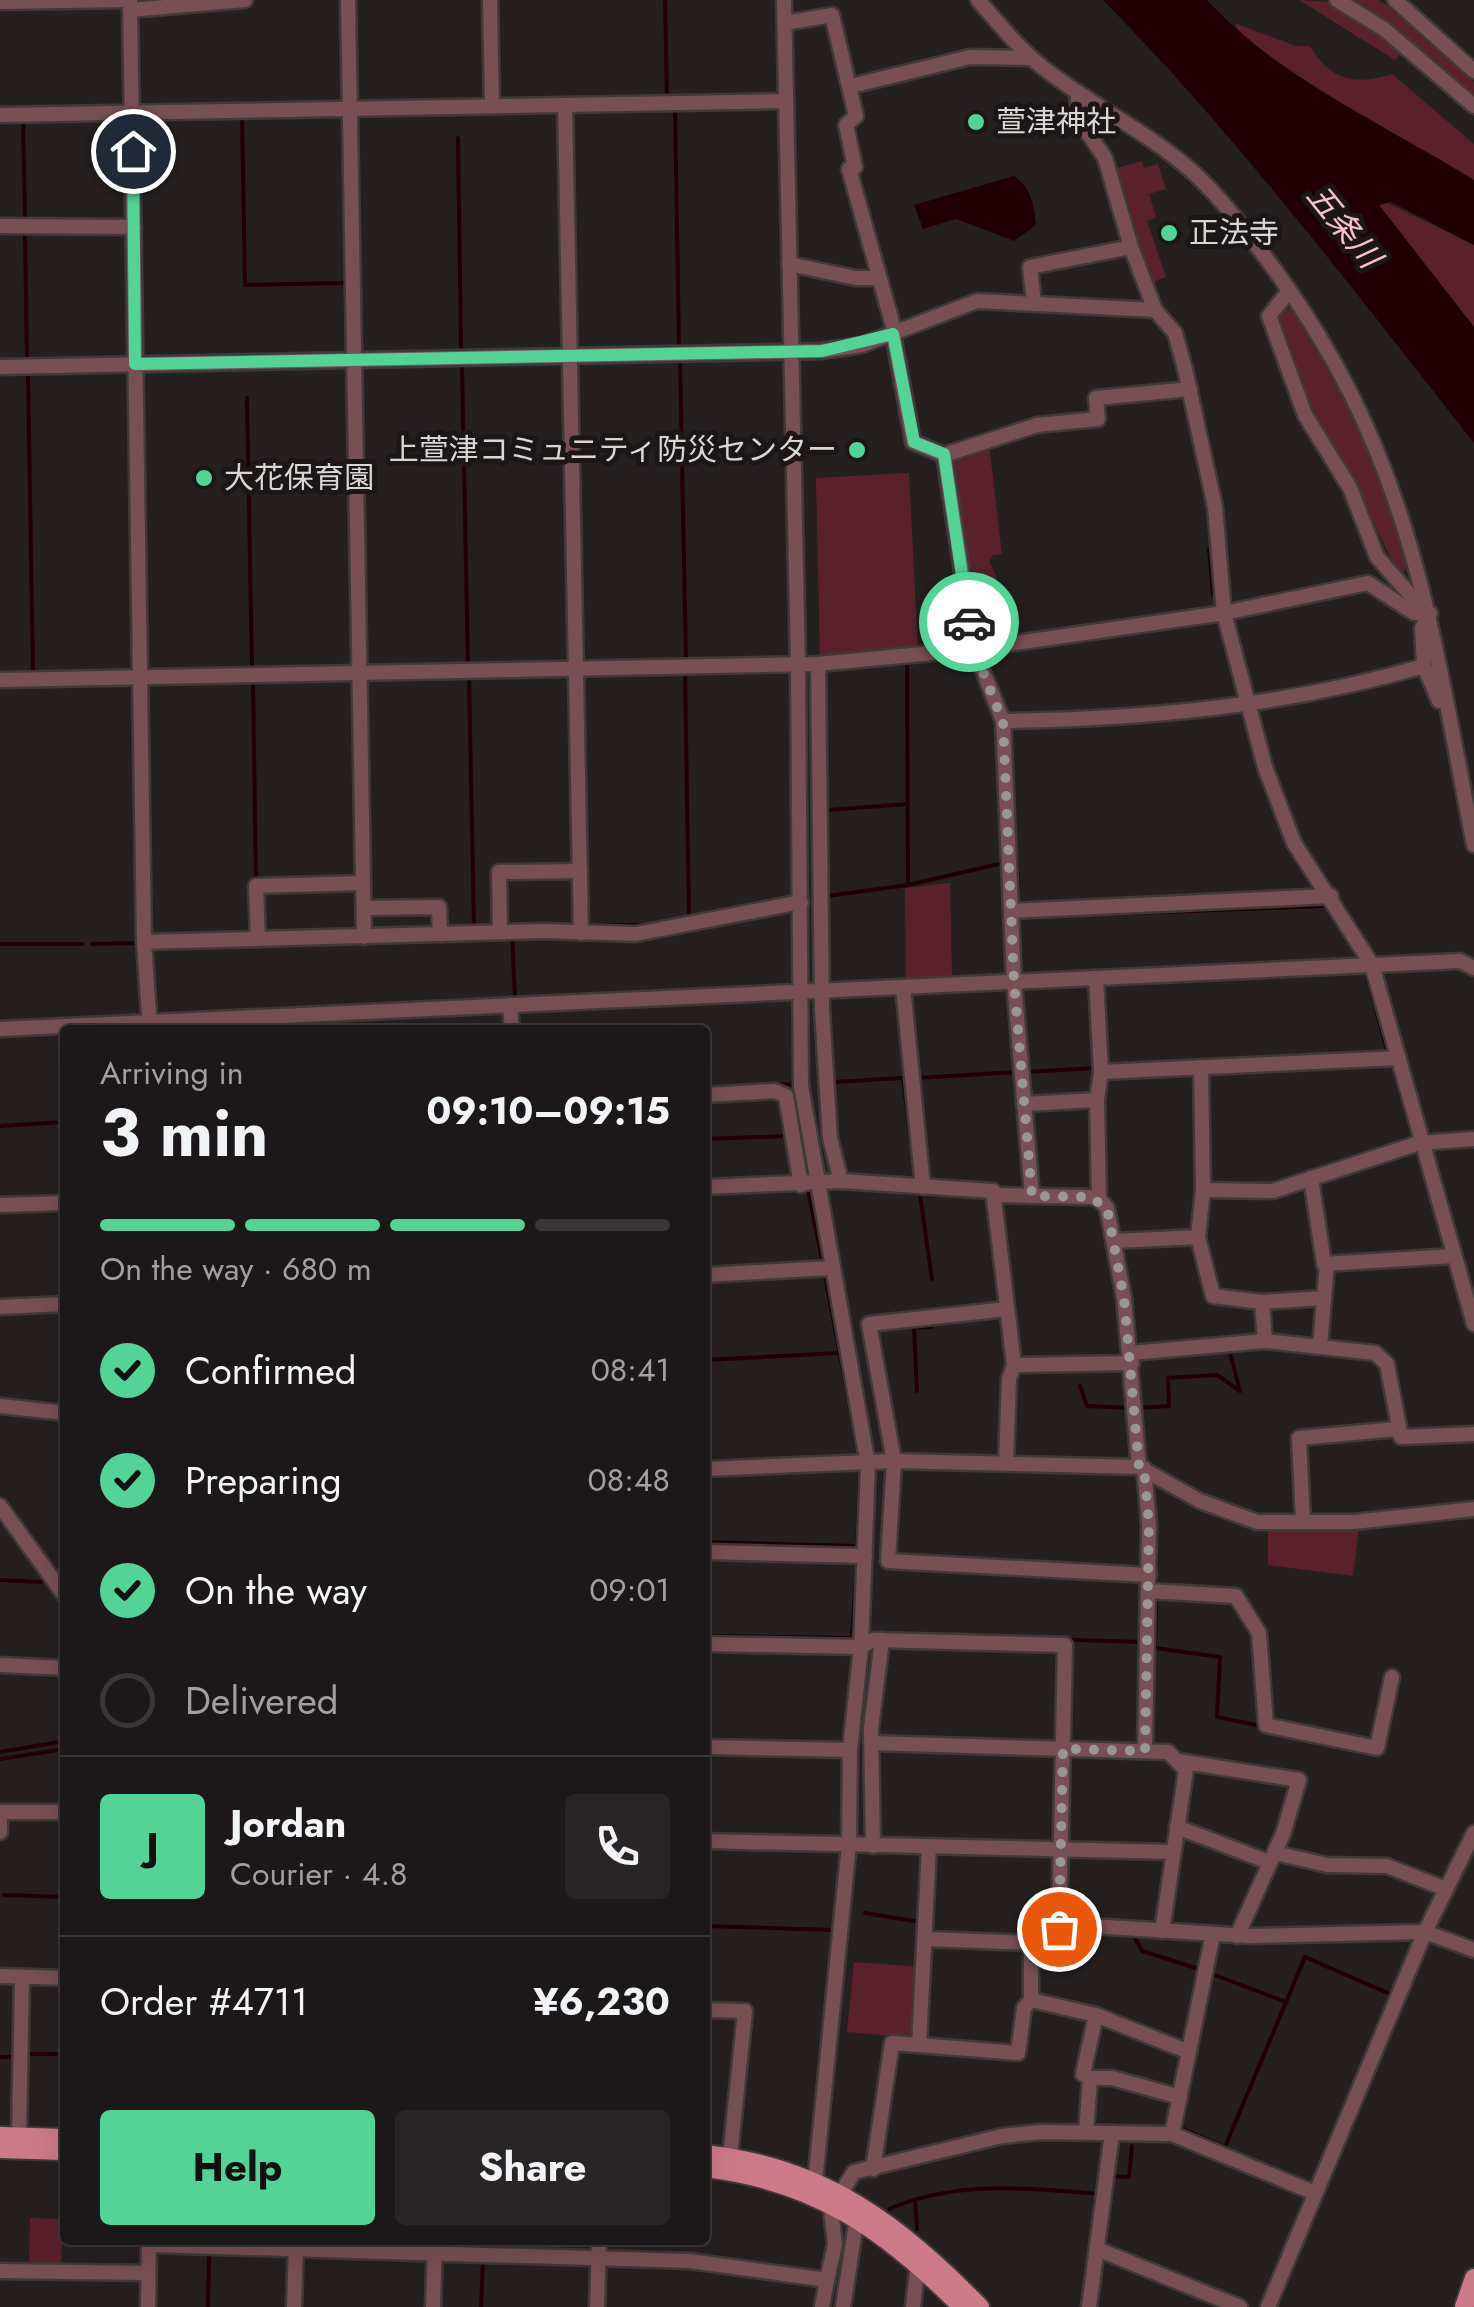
<!DOCTYPE html>
<meta charset="utf-8">
<style>
body{margin:0;font-family:Jost,"Noto Sans JP",sans-serif;background:#292425;color:#f1f3f6;height:100vh;display:flex;flex-direction:column;font-size:38px;white-space:nowrap}
*{box-sizing:border-box;margin:0}
p{font-size:32px;color:#a09fa2}
.icon{flex:none;width:55px;height:55px;fill:none;stroke:currentColor;stroke-width:2;stroke-linecap:round;stroke-linejoin:round}
.map{position:relative;flex:1;overflow:hidden}
.panel{position:absolute;left:60px;top:1025px;width:650px;height:1220px;display:flex;flex-direction:column;background:#1c1718;border-radius:10px;box-shadow:0 10px 40px #0002,0 0 0 2px #3a3637}
.panel>*{flex:none}
.pin{position:absolute;display:grid;place-items:center;width:85px;height:85px;color:#fff;margin:-42px;border:5px solid #fff;border-radius:50%;box-shadow:0 2px 10px #0007}
.courier{position:absolute;display:grid;place-items:center;width:100px;height:100px;margin:-50px;border:8px solid #53d396;border-radius:50%;background:#fff;color:#222;box-shadow:0 2px 12px #0007}
.headline em{font-style:normal;font-weight:700}
.headline div{display:flex;flex-direction:column-reverse}
.headline{display:flex;align-items:center;justify-content:space-between;height:170px;padding:0 40px}
h1{font-size:65px;font-weight:700;line-height:75px}
.bar{display:grid;grid-template-columns:repeat(4,1fr);gap:15px 10px;align-content:center;height:120px;padding:0 40px}
.bar i{height:12px;border-radius:8px;background:#3a3637}
.bar .on{background:#53d396}
.bar p{grid-column:span 4}
.line{display:flex;align-items:center;gap:25px;padding:0 40px;border-top:2px solid #3a3637}
.line div{flex:1}
.round{display:grid;place-items:center;flex:none;width:105px;height:105px;border-radius:10px;background:#292425}
ol{padding:0 40px;list-style:none}
li{display:flex;align-items:center;gap:30px;height:110px}
li p{margin-inline-start:auto}
li .icon{padding:10px;border-radius:50%;background:#53d396;color:#111;stroke-width:4}
li:last-child{color:#a09fa2}
li i{width:55px;height:55px;border:5px solid #3a3637;border-radius:50%}
.action{display:flex;gap:20px;margin-top:auto;padding:20px 40px}
.action a{flex:1;height:115px;border-radius:10px;background:#53d396;color:#111;font-size:40px;font-weight:700;line-height:115px;text-align:center}
.action a+a{background:#292425;color:#f1f3f6}
.map>svg:first-child{display:block}
</style>
<div class="map">
<svg width="1474" height="2307" viewBox="0 0 1474 2307">
<rect width="100%" height="100%" fill="#261f20"/>
<g fill="#5a212d">
<path d="M1299 0 1330 2 1402 52 1395 60Z"/>
<path d="M1349 0H1378L1394 9 1474 82V99Z"/>
<path d="M1234 23 1296 46H1310C1330 80 1354 86 1392 74L1474 144V180C1431 153 1250 57 1234 23Z"/>
<path d="M1142 161 1144 168 1158 164 1166 189 1149 194 1156 217 1147 221 1166 277 1150 283 1117 168Z"/>
<path d="M1383 201 1474 245V327L1379 205Z"/>
<path d="M1290 308C1346 395 1378 465 1408 568L1399 575 1349 472 1294 380 1273 314Z"/>
<path d="M989 444 1002 554 993 555 989 562 996 575 999 601 973 603 951 456Z"/>
<path d="M909 473 918 650 820 659 816 478Z"/>
<path d="M950 883 952 978 906 980 905 888Z"/>
<path d="M1268 1529H1359L1353 1576 1268 1565Z"/>
<path d="M854 1962 921 1967 917 2038 847 2032Z"/>
<path d="M30 2218 63 2219 61 2268 29 2267Z"/>
</g>
<g fill="#210005">
<path d="M1103 0H1207C1280 79 1384 124 1474 180V245L1391 202 1379 205 1474 327V443C1355 292 1238 137 1103 0Z"/>
<path d="M1014 176C1032 190 1034 203 1036 225L1014 241 956 219 923 229 914 205Z"/>
</g>
<g fill="none" stroke-linecap="round" stroke-linejoin="round">
<g stroke="#210005" stroke-width="4">
<path d="M665 0 667 97"/>
<path d="M675 108 679 347"/>
<path d="M242 115 245 285 345 283"/>
<path d="M23 119 25 220"/>
<path d="M458 138 461 347"/>
<path d="M25 233 27 357"/>
<path d="M680 362 686 660"/>
<path d="M462 365 468 665"/>
<path d="M28 374 33 674"/>
<path d="M247 398 252 668"/>
<path d="M786 461V474"/>
<path d="M787 485V493"/>
<path d="M787 510 788 518"/>
<path d="M788 532V540"/>
<path d="M1209 549 1213 595"/>
<path d="M789 563V584"/>
<path d="M789 594 790 619"/>
<path d="M790 627 791 649"/>
<path d="M907 662 908 885"/>
<path d="M685 673 689 918"/>
<path d="M665 674 790 672"/>
<path d="M469 677 474 928"/>
<path d="M253 682 256 880"/>
<path d="M828 810 908 804"/>
<path d="M1017 862 1018 905"/>
<path d="M827 896 908 885 1003 863"/>
<path d="M700 915 784 899"/>
<path d="M1020 917 1327 906"/>
<path d="M586 925H646"/>
<path d="M512 937 515 996"/>
<path d="M0 944H82"/>
<path d="M92 944 139 943"/>
<path d="M1353 948 1358 957"/>
<path d="M1366 972 1388 1054"/>
<path d="M1392 1063 1413 1137"/>
<path d="M1028 1072 1095 1068"/>
<path d="M903 1078 915 1173"/>
<path d="M917 1078 1017 1072"/>
<path d="M833 1082 903 1078"/>
<path d="M775 1085 792 1084 808 1179"/>
<path d="M0 1126 65 1122"/>
<path d="M705 1139 787 1136"/>
<path d="M808 1190 823 1264"/>
<path d="M825 1276 859 1455"/>
<path d="M932 1279 920 1194 972 1196"/>
<path d="M705 1360 839 1353"/>
<path d="M1080 1386 1087 1406 1130 1408"/>
<path d="M917 1391 914 1328 931 1327"/>
<path d="M1140 1408 1169 1406 1168 1378 1217 1375 1240 1391 1229 1349"/>
<path d="M1155 1533 1156 1586"/>
<path d="M705 1542 857 1546"/>
<path d="M857 1548 860 1473"/>
<path d="M896 1553 900 1472"/>
<path d="M0 1580 41 1582"/>
<path d="M1156 1597 1155 1648 1220 1657 1217 1717 1261 1726"/>
<path d="M925 1635 1140 1642"/>
<path d="M705 1636 852 1638 857 1562"/>
<path d="M0 1752 65 1741"/>
<path d="M0 1759 65 1749"/>
<path d="M4 1895 65 1897"/>
<path d="M865 1913 920 1922"/>
<path d="M705 1926 832 1930"/>
<path d="M1133 1934 1142 1951 1199 1969"/>
<path d="M1212 1974 1286 2002"/>
<path d="M25 2054H65"/>
<path d="M0 2057H17"/>
<path d="M1181 2128 1225 2147 1305 1957 1390 1994"/>
<path d="M1112 2176 1129 2177 1132 2146"/>
<path d="M915 2200 917 2229"/>
<path d="M889 2209C956 2180 1029 2188 1100 2194"/>
<path d="M208 2307 209 2254"/>
<path d="M481 2307 483 2262"/>
</g>
<defs>
<g id="minor">
<path d="M130 0 144 942 150 1029"/>
<path d="M348 0 364 937"/>
<path d="M490 0 492 106"/>
<path d="M784 0 798 665 801 1086 868 1465 861 1647 850 1750 849 1844 815 2182"/>
<path d="M978 0C1000 25 1020 50 1046 70 1094 107 1150 133 1195 174 1226 203 1252 239 1277 273 1412 459 1431 627 1474 845"/>
<path d="M1337 0 1384 29 1474 106"/>
<path d="M1395 0 1474 71"/>
<path d="M0 2 130 0"/>
<path d="M130 10 245 0"/>
<path d="M785 23 832 15 856 116 846 125 855 167 849 169 895 333"/>
<path d="M851 86 970 57 1031 58"/>
<path d="M1078 92 1077 117 1105 158 1131 247 1155 310 1175 333 1185 369 1215 507 1224 613 1265 767 1294 843 1372 965 1474 1324"/>
<path d="M565 105 581 933"/>
<path d="M0 115 786 101"/>
<path d="M0 226 134 227"/>
<path d="M789 264 856 278H879"/>
<path d="M1289 291 1269 316 1305 415 1350 488 1377 557 1421 607"/>
<path d="M1034 303 1030 267 1131 247"/>
<path d="M893 334 913 442 944 455 974 649 1003 721 1014 982 1032 1196"/>
<path d="M0 367 822 351 862 345 977 301 1155 310"/>
<path d="M944 455 1037 425 1098 419 1096 398 1190 389"/>
<path d="M818 664 822 1010 830 1138 841 1181"/>
<path d="M1424 666 1422 628 1429 613"/>
<path d="M0 680 818 664 974 649 1224 613 1368 583 1414 613H1430"/>
<path d="M1003 721C1144 719 1288 706 1424 666L1439 701"/>
<path d="M364 908 439 907 440 934"/>
<path d="M1012 911 1331 896"/>
<path d="M500 932 499 872 580 871"/>
<path d="M258 939 256 886 363 883"/>
<path d="M144 942 542 931 636 934 801 902"/>
<path d="M1096 978 1101 1072 1399 1058"/>
<path d="M903 987 923 1187"/>
<path d="M510 1005 512 1030"/>
<path d="M0 1029 1460 961 1474 968"/>
<path d="M1201 1067 1203 1190 1273 1191 1419 1143 1474 1139"/>
<path d="M705 1095 775 1091 786 1096 801 1185"/>
<path d="M1097 1100 1099 1199"/>
<path d="M1024 1104 1097 1100 1101 1072"/>
<path d="M1311 1178 1324 1264 1454 1256"/>
<path d="M705 1187 841 1181 993 1191 1014 1365 1009 1379 1006 1463"/>
<path d="M994 1195 1090 1197 1099 1199 1107 1208 1124 1298 1139 1467"/>
<path d="M0 1205 65 1203"/>
<path d="M1198 1237 1203 1190"/>
<path d="M1115 1241 1198 1237 1213 1296 1262 1302 1265 1341"/>
<path d="M705 1275 832 1268"/>
<path d="M1262 1302 1323 1298"/>
<path d="M0 1307 65 1304"/>
<path d="M1007 1309 869 1324 894 1461 888 1561 1149 1575"/>
<path d="M1320 1346 1327 1264"/>
<path d="M1131 1353 1265 1341 1375 1353 1387 1364 1401 1437 1474 1434"/>
<path d="M1014 1365 1132 1363"/>
<path d="M0 1406 65 1413"/>
<path d="M1144 1468 1149 1525 1145 1751"/>
<path d="M705 1469 894 1461 1139 1467 1200 1501 1257 1522H1354L1474 1509"/>
<path d="M0 1506 65 1596"/>
<path d="M1303 1522 1299 1438 1397 1429"/>
<path d="M705 1552 865 1556"/>
<path d="M1148 1591 1236 1596 1259 1633 1266 1725 1377 1748 1392 1677"/>
<path d="M705 1644 861 1647 873 1640 1065 1645 1059 1924 1250 1936 1425 1932 1474 1950"/>
<path d="M0 1665 65 1668"/>
<path d="M871 1743 1168 1752 1186 1770 1162 1931"/>
<path d="M705 1747 850 1750"/>
<path d="M1178 1761 1299 1780 1283 1834 1237 1936"/>
<path d="M0 1812H65"/>
<path d="M1177 1827 1269 1862"/>
<path d="M0 1832V1812"/>
<path d="M705 1841 1173 1852"/>
<path d="M873 1846 871 1728 882 1640"/>
<path d="M1275 1853 1327 1865 1387 1866 1446 1889"/>
<path d="M926 1939 1031 1943 1059 1929V1924"/>
<path d="M0 1976 65 1978"/>
<path d="M1031 2000 1096 2015 1189 2052"/>
<path d="M705 2010 745 2011 730 2157"/>
<path d="M919 2045 1018 2053 1024 2008 1031 2000V1943"/>
<path d="M1090 2078H1112L1180 2097"/>
<path d="M1086 2132 1090 2078 1083 2074 1096 2015"/>
<path d="M1172 2134 1213 1934"/>
<path d="M19 2137 22 1977"/>
<path d="M873 2169 892 2043 919 2045 929 1847"/>
<path d="M841 2193 854 2172 1002 2136 1041 2132 1172 2134 1315 2193"/>
<path d="M149 2245 690 2261 827 2280 822 2307"/>
<path d="M1097 2249 1240 2307"/>
<path d="M0 2271 148 2273"/>
<path d="M827 2280 835 2244 830 2203"/>
<path d="M148 2307 149 2240"/>
<path d="M294 2307 296 2241"/>
<path d="M433 2307 435 2240"/>
<path d="M597 2307 599 2240"/>
<path d="M843 2307 855 2230 861 2220"/>
<path d="M913 2307 918 2263"/>
<path d="M1089 2307 1112 2133"/>
<path d="M1268 2307 1425 1932 1474 1833"/>
</g>
<g id="major">
<path d="M0 2136 65 2138"/>
<path d="M0 2149 65 2151"/>
<path d="M705 2154C825 2167 898 2224 980 2307"/>
<path d="M705 2168C816 2181 885 2230 962 2307"/>
<path d="M1464 2307 1474 2278"/>
</g>
</defs>
<use href="#minor" stroke="#3f3939" stroke-width="19"/>
<use href="#major" stroke="#3f3939" stroke-width="22"/>
<use href="#minor" stroke="#784f55" stroke-width="14"/>
<use href="#major" stroke="#ce7b89" stroke-width="18"/>
</g>
<g fill="none" stroke-linecap="round" stroke-linejoin="round">
<path stroke="#9b9696" stroke-width="10" stroke-dasharray="0 18" d="M969 622 974 649 1003 722 1014 982 1032 1196 1090 1197 1107 1208 1124 1298 1139 1467 1144 1468 1149 1525 1145 1751 1063 1749 1059 1929"/>
<path stroke="#53d396" stroke-width="12" d="M133 151 135 364 822 351 893 334 914 442 944 454 969 622"/>
</g>
<g fill="#53d396" stroke="#1c1617" stroke-width="4">
<circle cx="976" cy="122" r="10"/>
<circle cx="1169" cy="233" r="10"/>
<circle cx="857" cy="450" r="10"/>
<circle cx="204" cy="478" r="10"/>
</g>
<g text-anchor="middle" stroke-width="10" stroke-linejoin="round" paint-order="stroke">
<g font-size="30" fill="#dad6d6" stroke="#1c1617" text-anchor="start">
<text x="996" y="132">萱津神社</text>
<text x="1189" y="243">正法寺</text>
<text x="837" y="460" text-anchor="end">上萱津コミュニティ防災センター</text>
<text x="224" y="488">大花保育園</text>
</g>
<g font-size="32" font-style="italic" fill="#f5c0c7" stroke="#1c1617">
<text transform="translate(1344 226) rotate(51)" y="11">五条川</text>
</g>
</g>
</svg>
<div class="pin" style="left:1059px;top:1929px;background:#ea580c"><svg class="icon" aria-label="bag" viewBox="0 0 24 24"><path d="M5 8h14l-1 12H6zM9 8a3 3 0 0 1 6 0"/></svg></div>
<div class="pin" style="left:133px;top:151px;background:#1f2937"><svg class="icon" aria-label="home" viewBox="0 0 24 24"><path d="M3 11l9-7 9 7M6 9v11h12V9"/></svg></div>
<div class="courier" style="left:969px;top:622px"><svg class="icon" aria-label="car" viewBox="0 0 24 24"><path d="M5 17H2v-5l4-1 3-4h7l3 4 3 1v5h-3M9 17h6M6 11h13"/><circle cx="7" cy="17" r="2"/><circle cx="17" cy="17" r="2"/></svg></div>
<section class="panel">
<div class="headline"><div><h1>3 min</h1><p>Arriving in</p></div><em>09:10–09:15</em></div>
<div class="bar"><i class="on"></i><i class="on"></i><i class="on"></i><i></i><p>On the way · 680 m</p></div>
<ol>
<li><svg class="icon" aria-label="check" viewBox="0 0 24 24"><path d="M5 12l5 5 9-10"/></svg>Confirmed<p>08:41</p></li>
<li><svg class="icon" aria-label="check" viewBox="0 0 24 24"><path d="M5 12l5 5 9-10"/></svg>Preparing<p>08:48</p></li>
<li><svg class="icon" aria-label="check" viewBox="0 0 24 24"><path d="M5 12l5 5 9-10"/></svg>On the way<p>09:01</p></li>
<li><i></i>Delivered</li>
</ol>
<div class="line" style="height:180px"><b class="round" style="background:#53d396;color:#111">J</b><div><b>Jordan</b><p>Courier · 4.8</p></div><a class="round"><svg class="icon" aria-label="phone" viewBox="0 0 24 24"><path d="M5 4h4l2 5-3 2q2 4 5 5l2-3 5 2v4C11 20 4 13 5 4z"/></svg></a></div>
<div class="line" style="height:130px"><div>Order #4711</div><b>¥6,230</b></div>
<div class="action"><a>Help</a><a>Share</a></div>
</section>
</div>
